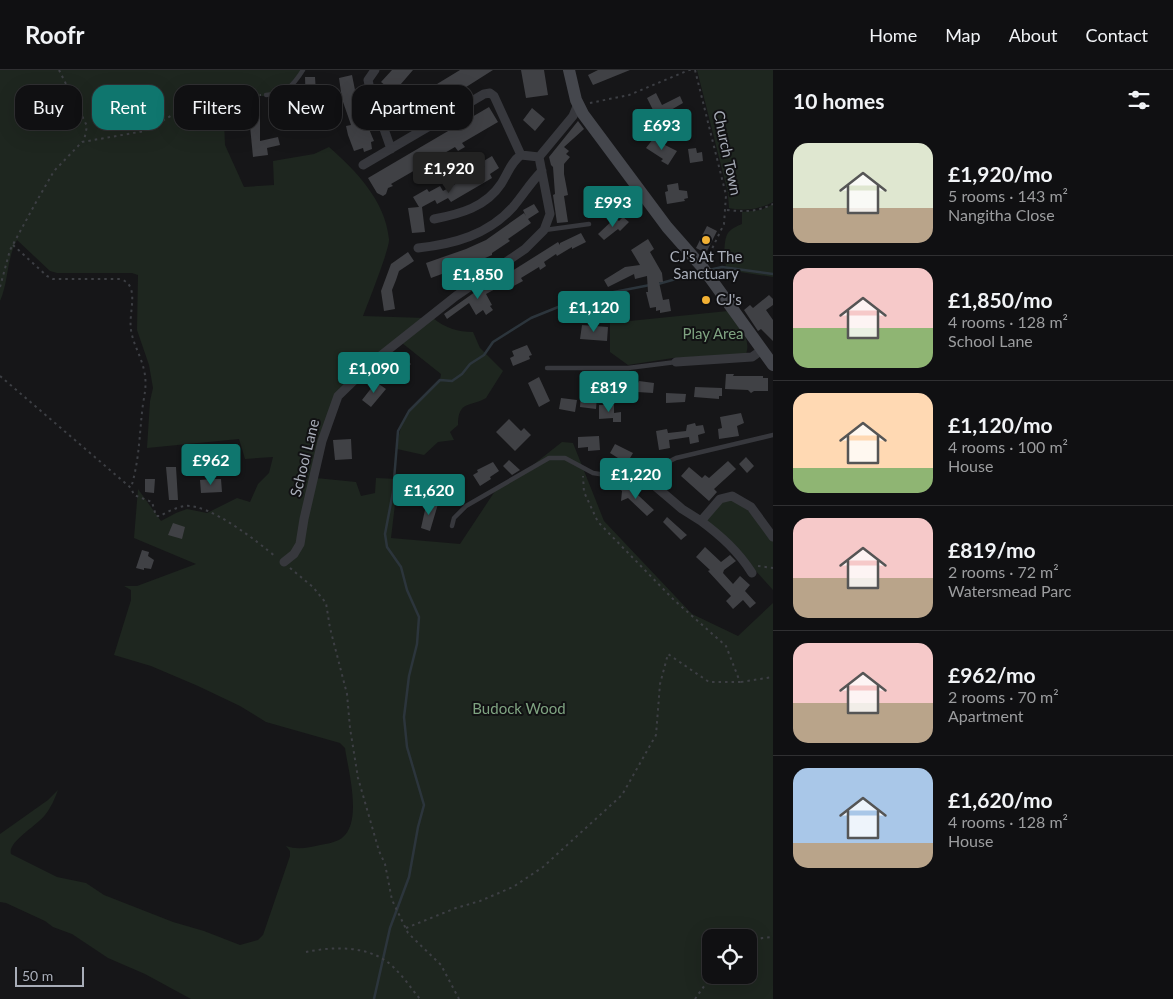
<!DOCTYPE html>
<meta charset="utf-8">
<style>
:root{--surface:#101012;--page:#19191b;--text:#f1f3f6;--muted:#9c9d9f;--line:#303032;--accent:#0f766e}
body{margin:0;font-family:Lato,sans-serif;background:var(--page);color:var(--text);height:100vh;display:flex;flex-direction:column;font-size:19px;white-space:nowrap}
*{box-sizing:border-box;margin:0}
p{font-size:16px;color:var(--muted)}
.icon{flex:none;width:28px;height:28px;fill:none;stroke:currentColor;stroke-width:2;stroke-linecap:round;stroke-linejoin:round}
.map{position:relative;flex:1;overflow:hidden}
.panel{display:flex;flex-direction:column;background:var(--surface);width:400px}
.panel>*{flex:none}
.top-card{position:absolute;left:15px;top:15px;width:475px;height:45px;display:flex;gap:10px}
.tools{position:absolute;left:702px;top:859px;display:grid;gap:10px}
.tools a{display:grid;place-items:center;width:55px;height:55px;border-radius:10px;background:var(--surface);box-shadow:0 5px 20px #0002,0 0 0 1px var(--line);font-size:25px}
.scale{position:absolute;left:15px;bottom:12px;width:69px;box-sizing:border-box;padding-left:5px;border:2px solid #a8adb8;border-top:0;font-size:14px;line-height:18px;white-space:nowrap;color:#a8adb8;-webkit-text-stroke:4px #111113;paint-order:stroke}
.price{position:absolute;translate:-50% -42px;padding:0 11px;border-radius:5px;background:var(--accent);color:#fff;font-size:16px;line-height:32px;filter:drop-shadow(0 1px 2px #0008)}
.price::after{content:'';position:absolute;left:50%;top:30px;width:15px;height:11px;margin-left:-8px;background:inherit;clip-path:polygon(0 0,100% 0,50% 100%)}
.price.on{background:#222;color:#fff}
ul{padding:0;list-style:none}
li{display:flex;align-items:center;gap:15px;height:125px;padding:0 20px}
li+li{border-top:1px solid var(--line)}
li span{display:grid;place-items:center;flex:none;width:140px;height:100px;border-radius:15px;color:#555}
li>.icon{margin-inline-start:auto}
span .icon{width:60px;height:60px;fill:#fffc;stroke-width:1}
li b{font-size:21px}
h2{display:flex;justify-content:space-between;align-items:center;height:60px;padding:0 20px;font-size:21px}
.pill{padding:0 18px;border-radius:15px;background:var(--surface);box-shadow:0 5px 20px #0002,0 0 0 1px var(--line);font-size:18px;line-height:45px}
.pill.on{background:var(--accent);color:#fff}
header{display:flex;align-items:center;gap:30px;box-sizing:border-box;height:70px;padding:0 25px;background:var(--surface);border-bottom:1px solid var(--line)}
header strong{font-size:24px}
nav{display:flex;gap:28px;margin-inline-start:auto;font-size:18px}
main{display:flex;flex:1;min-height:0}
.map>svg:first-child{display:block}
</style>
<header>
<strong>Roofr</strong>
<nav><a>Home</a><a>Map</a><a>About</a><a>Contact</a></nav>
</header>
<main>
<div class="map">
<svg width="773" height="929" viewBox="0 0 773 929">
<rect width="100%" height="100%" fill="#161618"/>
<path fill="#1e261f" fill-rule="evenodd" d="M0 0H302L292 15 266 26H223L225 75 244 117 274 115 273 91 314 84 329 77C356 101 385 130 389 169 390 178 368 233 363 246L425 248 339 319 316 408 356 412 361 426 375 423 376 408 398 409 391 468 460 474 499 415 524 402 562 372 573 373 604 451 692 544 738 566 773 533V929H191L145 904 108 888 72 864 53 857 45 851 6 833 0 832V764L48 730 58 720C55 728 51 738 45 745 38 755 7 772 11 784L57 807 86 813 104 825 173 852 204 861 240 875 258 870 263 865 290 786V781L286 776C297 780 308 778 320 775 327 774 336 772 342 768 363 752 348 700 345 678L340 673 266 652 240 636 198 616 151 596 114 585 131 530V520L124 516H137L196 494 134 468 138 419 161 451 176 443 187 439 207 443 237 428 250 432 258 414 269 403 273 387 245 389 239 369 147 378 150 331 153 318 149 295 137 260 138 205 132 203H57L50 201 17 170C6 190 9 211 0 231ZM711 868H749V905H711Z
M697 0H773V132C758 140 745 141 729 138L728 123Z
M773 134V207L727 200C724 192 723 170 728 163 732 158 737 156 742 154V142L761 140Z
M728 241C737 254 752 267 746 284L673 288 628 295 610 282V253Z
M433 248C445 258 458 262 473 262L480 278 503 301 486 328C471 337 458 330 458 355L450 362 454 370 438 372 424 385 397 379C400 344 415 333 440 310L441 304 402 273Z
M732 428 741 432 773 470V520L755 500 751 498 705 452 721 430Z"/>
<g fill="none" stroke-linecap="round" stroke-linejoin="round">
<path stroke="#2c353c" stroke-width="2.5" d="M709 200 722 197 773 204
M658 214 701 202
M374 929 390 858 409 807 418 757 424 735 407 677 404 647 409 606 417 574 419 547 407 520 401 497 387 477 385 464 393 422 398 361 409 341 440 310 452 311 462 304 470 294 484 285 493 272 531 248 578 229 650 215"/>
</g>
<path fill="#404145" d="M392 0H413L388 29 381 23 386 16 381 12Z
M460 0H493L403 57 397 47 419 34 414 28Z
M521 0H544L548 25 526 28Z
M598 0H630L593 15 588 5Z
M352 5 357 30 374 71 371 72 372 79 364 82 363 78 354 81 348 65 346 56 351 55 342 29 339 8Z
M305 7H315L317 37 306 38Z
M656 23 662 35 680 26 683 33 657 48 647 28Z
M260 30V71L278 67 280 75 267 78 268 85 253 87 250 56 238 57V43L253 42 252 31Z
M489 37 498 52 462 73 465 77 458 81 455 77 391 114 393 116 388 118 386 124 383 126 377 123 368 108Z
M532 38 545 49 535 61 523 50Z
M275 39H283L284 42H288V54L276 55Z
M578 51 584 59 564 77 569 81 566 84 570 87 564 94V104L568 125 564 126 568 152 557 153 553 125 555 124 553 97 551 95 549 87Z
M653 69 677 81 668 95 661 91 663 89 646 78Z
M696 78 697 83 702 82 703 91 690 93 688 79Z
M492 86 499 98 490 104 492 108 451 132 448 128 437 134 435 130 422 137 425 162 412 163 408 138 419 137 413 127 427 119 429 122 440 116 443 121 485 97 482 92Z
M678 113 679 120 687 121 688 128 684 129 685 131 667 134 665 122 668 121 667 115Z
M534 134 539 142 528 149 531 153 508 169 510 171 492 183V185L476 192 475 190 461 197 431 208 426 193 466 179 486 170 524 143 526 146 523 140Z
M623 147 629 152 620 161 618 159 604 170 598 164 615 148 619 151Z
M707 156 717 161 706 183 696 178Z
M581 163 586 172 572 179V177L557 186 556 184 544 192 546 196 540 200 539 197 521 208 523 211 508 219 501 208 558 172 560 175V173Z
M648 169 654 179 650 182 662 203 663 212H659L663 230 669 229 671 241 660 243V240L656 241V237L650 238 646 222H648L647 206 635 209 634 204 608 217 604 210 625 197 640 195 631 180Z
M408 182 414 191 399 201 396 210 392 220 395 239 384 241 381 221 391 194Z
M496 207 501 216 486 224 492 235 490 236 493 240 486 245 483 240 476 245 469 233 447 249 444 244Z
M769 225 773 229V235L766 240 773 250V271L761 259 758 261 744 240 750 235 753 238Z
M582 255 608 257 607 271 580 269Z
M527 275 532 285 529 286 530 289 513 296 510 288 514 286 512 281Z
M405 288 411 294 408 297 410 299 397 312 388 304Z
M726 304H734L733 306H763V308H768V321H754L751 323 748 320 725 319Z
M539 307 550 331 539 337 528 313Z
M639 311 654 313 653 323 622 321 623 312 638 313Z
M376 312 386 319 371 337 362 330Z
M695 317 722 318V326H719V329L694 327Z
M666 323 686 324 685 332 666 333Z
M581 325 597 327 596 339 580 337Z
M561 328 577 330 575 342 559 339Z
M599 335H614V343L621 342V352H613V348L599 349Z
M741 343 744 353 737 356 739 366 719 369 718 359 722 358 720 347Z
M509 349 521 361 524 358 531 365 515 381 496 362Z
M695 353 696 356 703 355 705 363 698 365 699 372 690 374 689 367 669 370 670 378 659 380 656 361 667 359 668 363 686 361 687 355Z
M599 366 600 380 588 381V377L578 378V367Z
M351 369 352 389 335 390 333 370Z
M615 374 633 383 623 400 615 398 618 388 610 383Z
M746 387 754 396 747 403 739 394Z
M509 390 520 400 512 405 503 396Z
M728 391 736 399 714 419 717 422 709 431 681 406 689 397 702 408 705 405 709 408Z
M493 392 499 401 490 407 491 409 480 416 473 405 478 402 477 400Z
M166 397H176L178 430H169Z
M145 409H155L154 423 145 422Z
M212 409H221L222 422 201 423 200 410Z
M625 413 654 440 647 446 628 428 621 431 622 421 620 419Z
M427 431 438 434 430 461 421 458Z
M667 447 687 465 681 470 663 452Z
M173 453 185 457 182 469 168 465Z
M705 477 721 492 730 485 736 491 724 500 723 503 733 514 740 506 750 515 745 521 756 533 750 538 743 530 733 539 726 531 731 526 708 501 710 500 696 487Z
M142 480 149 482 148 486 154 490 151 499 144 498V500L136 498Z"/>
<g fill="none" stroke-linecap="round" stroke-linejoin="round">
<path stroke="#3d3f44" stroke-width="2" stroke-dasharray="2.5 4" stroke-linecap="butt" d="M59 0 87 56 84 71
M695 0 726 125 724 154 708 187
M590 33 629 25 689 0H695
M727 140C744 142 757 142 773 134
M13 175 47 206 53 209H120C141 215 128 242 131 260 133 274 141 286 144 300 147 313 145 322 143 334 139 365 140 387 131 418
M0 217 10 180 35 134 54 101 82 72 145 61 206 25H261
M0 306 131 418 134 425 152 432 156 446H160C167 442 177 437 185 436 209 433 258 472 276 487
M758 496 773 498
M290 498 313 517 326 533 330 558 347 624 350 658 358 708 379 781 385 794 392 830 408 863 441 895 459 929
M741 612 773 607
M406 858 456 838 480 831 513 817 543 797 622 725 656 665 660 614 668 584 709 612H740L726 576 674 530 598 452 584 422 583 406
M749 874 762 868 773 867
M306 882C331 877 363 875 386 891 399 900 410 917 420 929
M695 929 712 905"/>
<path stroke="#37383d" stroke-width="4.5" d="M266 25C285 24 293 16 303 0
M545 160 589 154
M547 298H628L676 292
M452 456 454 448 466 436 549 388H565L593 403 606 405 639 403 652 400 676 388 773 365"/>
<path stroke="#37383d" stroke-width="9" d="M375 0 368 10 370 19 391 79
M539 87 573 46 578 34
M363 95 484 24 490 23 494 26 521 85 539 87
M434 149C460 144 486 137 501 114 508 103 511 92 521 85
M418 178C454 174 488 165 513 137 523 125 531 112 542 101
M676 292 752 287 762 280
M648 410 682 439 701 451
M284 492 294 484 300 474 304 449 322 371 338 326 374 291 456 226 525 179 544 160 550 144 539 87
M752 503C738 481 721 466 701 451L720 429 732 426 751 437 773 467"/>
<path stroke="#45474d" stroke-width="12" d="M569 0 576 30 583 44 667 157 703 198 773 295"/>
</g>
<g fill="#f2b134" stroke="#111113" stroke-width="2">
<circle cx="706" cy="170" r="5"/>
<circle cx="706" cy="230" r="5"/>
</g>
<g text-anchor="middle" stroke-width="4" stroke-linejoin="round" paint-order="stroke">
<g font-size="15" fill="#a8adb8" stroke="#111113">
<text transform="translate(727 83) rotate(78)" y="5">Church Town</text>
<text transform="translate(305 388) rotate(-76)" y="5">School Lane</text>
</g>
<g font-size="15" fill="#a8adb8" stroke="#111113">
<text x="706" y="192">CJ's At The<tspan x="706" dy="17">Sanctuary</tspan></text>
<text x="716" y="235" text-anchor="start">CJ's</text>
</g>
<g font-size="15" fill="#7fa381" stroke="#111113">
<text x="713" y="269">Play Area</text>
<text x="519" y="644">Budock Wood</text>
</g>
</g>
</svg>
<div class="tools">
<a><svg class="icon" aria-label="locate" viewBox="0 0 24 24"><circle cx="12" cy="12" r="6"/><path d="M12 2v4M12 18v4M2 12h4M18 12h4"/></svg></a>
</div>
<div class="scale">50 m</div>
<b class="price" style="left:662px;top:81px">£693</b>
<b class="price on" style="left:449px;top:124px">£1,920</b>
<b class="price" style="left:613px;top:158px">£993</b>
<b class="price" style="left:478px;top:230px">£1,850</b>
<b class="price" style="left:594px;top:263px">£1,120</b>
<b class="price" style="left:374px;top:324px">£1,090</b>
<b class="price" style="left:609px;top:343px">£819</b>
<b class="price" style="left:211px;top:416px">£962</b>
<b class="price" style="left:636px;top:430px">£1,220</b>
<b class="price" style="left:429px;top:446px">£1,620</b>
<div class="top-card">
<a class="pill">Buy</a>
<a class="pill on">Rent</a>
<a class="pill">Filters</a>
<a class="pill">New</a>
<a class="pill">Apartment</a>
</div>
</div>
<section class="panel">
<h2>10 homes<svg class="icon" aria-label="filters" viewBox="0 0 24 24"><path d="M4 7h16M4 17h16"/><circle cx="9" cy="7" r="2"/><circle cx="15" cy="17" r="2"/></svg></h2>
<ul>
<li><span style="background:linear-gradient(#dfe7d0 65%,#b9a48a 0)"><svg class="icon" aria-label="home" viewBox="0 0 24 24"><path d="M3 11l9-7 9 7M6 9v11h12V9"/></svg></span><div><b>£1,920/mo</b><p>5 rooms · 143 m²</p><p>Nangitha Close</p></div></li>
<li><span style="background:linear-gradient(#f6c9c9 60%,#8fb573 0)"><svg class="icon" aria-label="home" viewBox="0 0 24 24"><path d="M3 11l9-7 9 7M6 9v11h12V9"/></svg></span><div><b>£1,850/mo</b><p>4 rooms · 128 m²</p><p>School Lane</p></div></li>
<li><span style="background:linear-gradient(#ffd9b3 75%,#8fb573 0)"><svg class="icon" aria-label="home" viewBox="0 0 24 24"><path d="M3 11l9-7 9 7M6 9v11h12V9"/></svg></span><div><b>£1,120/mo</b><p>4 rooms · 100 m²</p><p>House</p></div></li>
<li><span style="background:linear-gradient(#f6c9c9 60%,#b9a48a 0)"><svg class="icon" aria-label="home" viewBox="0 0 24 24"><path d="M3 11l9-7 9 7M6 9v11h12V9"/></svg></span><div><b>£819/mo</b><p>2 rooms · 72 m²</p><p>Watersmead Parc</p></div></li>
<li><span style="background:linear-gradient(#f6c9c9 60%,#b9a48a 0)"><svg class="icon" aria-label="home" viewBox="0 0 24 24"><path d="M3 11l9-7 9 7M6 9v11h12V9"/></svg></span><div><b>£962/mo</b><p>2 rooms · 70 m²</p><p>Apartment</p></div></li>
<li><span style="background:linear-gradient(#a9c7e8 75%,#b9a48a 0)"><svg class="icon" aria-label="home" viewBox="0 0 24 24"><path d="M3 11l9-7 9 7M6 9v11h12V9"/></svg></span><div><b>£1,620/mo</b><p>4 rooms · 128 m²</p><p>House</p></div></li>
</ul>
</section>
</main>
